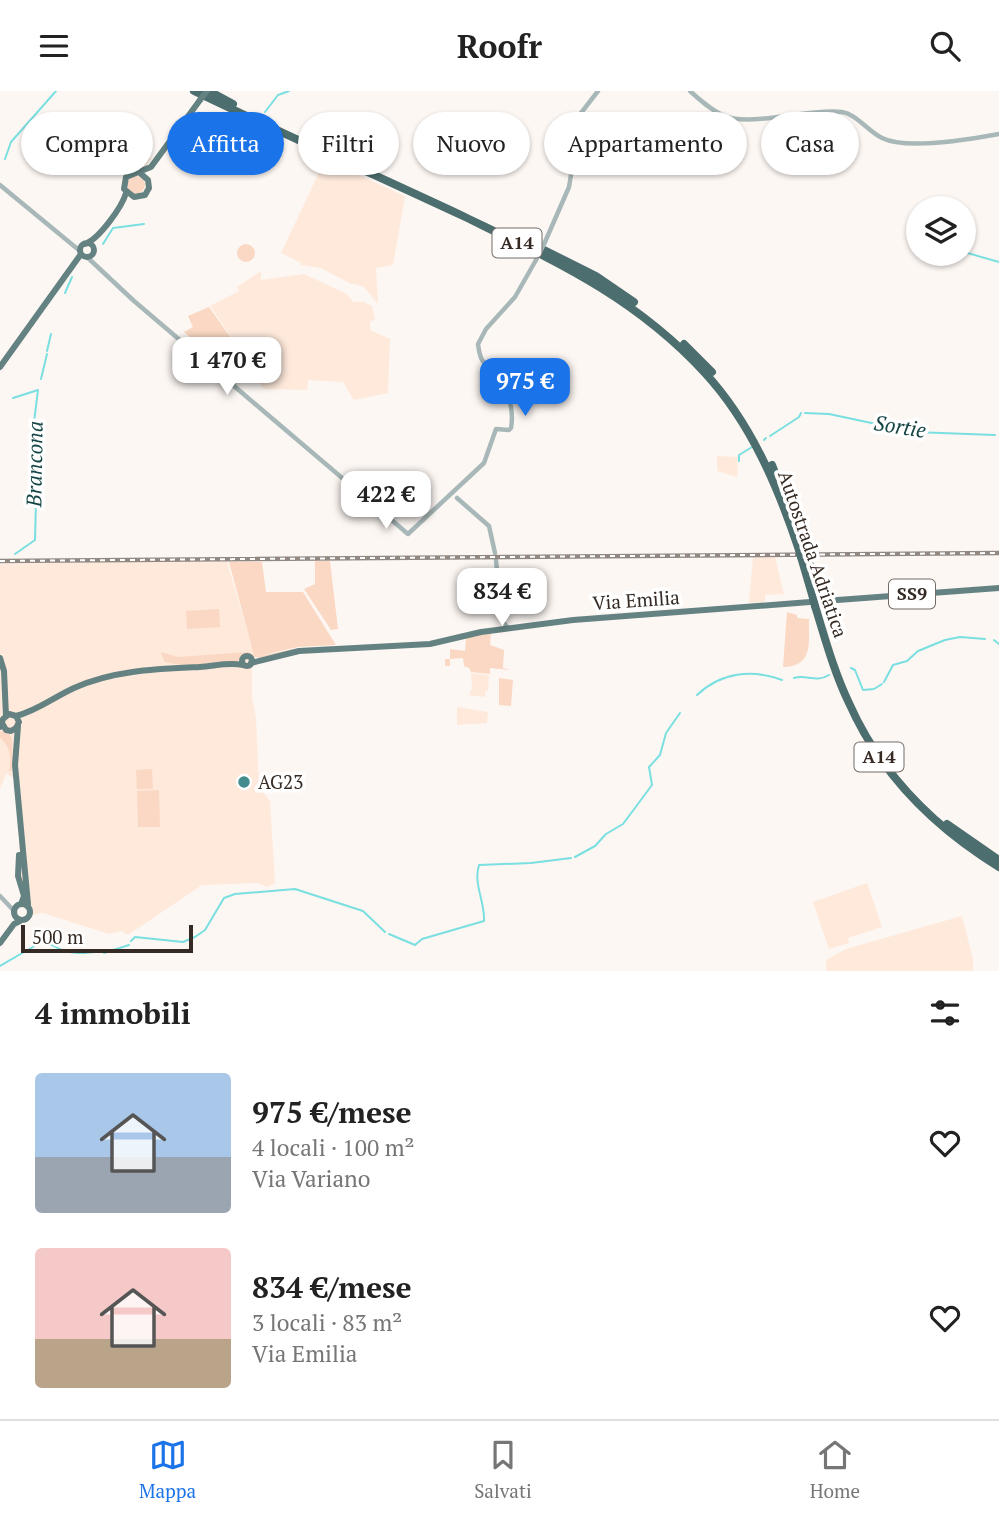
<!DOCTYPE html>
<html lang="it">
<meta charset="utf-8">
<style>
:root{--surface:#fff;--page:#f2f2f2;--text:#222;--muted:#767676;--line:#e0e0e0;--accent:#1a73e8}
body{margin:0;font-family:"PT Serif",serif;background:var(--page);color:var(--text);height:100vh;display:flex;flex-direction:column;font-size:26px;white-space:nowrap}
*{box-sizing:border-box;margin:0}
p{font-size:23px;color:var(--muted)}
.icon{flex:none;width:38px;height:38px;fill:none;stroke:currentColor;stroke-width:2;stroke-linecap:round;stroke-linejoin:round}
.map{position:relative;height:880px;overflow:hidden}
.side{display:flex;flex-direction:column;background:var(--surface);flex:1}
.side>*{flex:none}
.hud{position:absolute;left:21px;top:21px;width:957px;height:63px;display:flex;gap:14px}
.buttons{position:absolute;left:906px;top:105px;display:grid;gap:14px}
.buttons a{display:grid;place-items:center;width:70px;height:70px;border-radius:50%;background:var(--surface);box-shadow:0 2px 5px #0004;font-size:35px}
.scale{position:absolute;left:21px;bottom:18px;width:172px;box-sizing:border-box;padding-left:7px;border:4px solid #362b24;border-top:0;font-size:19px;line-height:24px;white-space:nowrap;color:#362b24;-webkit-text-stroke:5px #fff;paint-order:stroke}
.price{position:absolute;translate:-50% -60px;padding:0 16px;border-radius:14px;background:#fff;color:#222;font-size:23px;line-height:46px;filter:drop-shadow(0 2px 4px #0008)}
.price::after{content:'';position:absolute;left:50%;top:42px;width:21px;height:16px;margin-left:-10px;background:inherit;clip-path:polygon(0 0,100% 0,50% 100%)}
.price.on{background:var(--accent);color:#fff}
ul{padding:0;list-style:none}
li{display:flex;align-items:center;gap:21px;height:175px;padding:0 35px}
li span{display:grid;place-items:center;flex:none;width:196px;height:140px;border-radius:7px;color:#555}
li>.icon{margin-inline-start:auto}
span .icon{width:84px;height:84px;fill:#fffc;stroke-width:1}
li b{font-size:30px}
h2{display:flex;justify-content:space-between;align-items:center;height:84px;padding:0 35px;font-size:30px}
.pill{padding:0 24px;border-radius:32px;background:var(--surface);box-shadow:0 2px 5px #0004;font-size:24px;line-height:63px}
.pill.on{background:var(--accent);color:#fff}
header{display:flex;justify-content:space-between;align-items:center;height:91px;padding:0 35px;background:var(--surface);font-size:32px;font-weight:700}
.menu{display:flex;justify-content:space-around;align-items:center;height:98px;border-top:2px solid var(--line);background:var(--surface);font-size:19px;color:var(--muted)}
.menu a{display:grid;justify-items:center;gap:4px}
.menu .on{color:var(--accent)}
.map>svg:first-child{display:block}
</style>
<header><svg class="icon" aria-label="menu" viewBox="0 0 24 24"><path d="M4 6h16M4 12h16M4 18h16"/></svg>Roofr<svg class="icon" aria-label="search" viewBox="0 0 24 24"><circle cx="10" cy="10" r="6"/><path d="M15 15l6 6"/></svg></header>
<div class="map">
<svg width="999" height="880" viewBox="0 0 999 880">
<rect width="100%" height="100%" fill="#fdf7f3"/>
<path fill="#fee9db" d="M325 69 405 105 393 174 376 177 378 213 364 196 355 193H351L321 177 301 174V172L281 162Z
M261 180V189L304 183 347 203 353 211H364L372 215 375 228 370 231V239L390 248 388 302 354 309 343 291 308 289 307 299 264 298 250 277 253 268 243 258 236 266 223 255 232 247 210 215 239 200 237 196Z
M717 365 738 366 737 386 717 380Z
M753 466H775L784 503 765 504V511L749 512Z
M161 470 227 471 255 565 252 578V606L256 627 259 696 270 710 275 792 267 796 258 792 202 794 128 844 122 840 109 843 43 822 29 824 27 818 19 816 21 808 19 744 14 687 6 683 0 698V473Z
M471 582 489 584 488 600H485V606L469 604 472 598Z
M457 616 488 621 487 632 457 634Z
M867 792 882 836 848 847 849 852 829 858 813 811Z
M962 825 973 868V880H826V869L846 858Z"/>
<path fill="#fad8c3" d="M133 62 151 67 144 75 130 77Z
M127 94a9 9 0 1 1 18 0a9 9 0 1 1-18 0Z
M237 162a9 9 0 1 1 18 0a9 9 0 1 1-18 0Z
M209 216 231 247 213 266 184 241 193 236 188 225Z
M315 470H330L338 538 331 539 304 498 315 493Z
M229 471H262L266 501H303L336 554 298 556 253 566 294 558 337 555 260 567 246 564C243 565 240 569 237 570 226 575 173 576 164 570L161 561 178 566 248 561 254 564Z
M219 518 220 536 187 538 186 520Z
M787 521 797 524V527L809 528C808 550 815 575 783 576Z
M491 542 490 554 504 559 503 577 511 579 490 577V583L471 581 469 577 464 575 463 567 450 568V575H445V568H450V558L465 560 466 546Z
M499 587 513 589 511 615 499 614Z
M2 640 9 642 12 648 13 677 11 680H9C11 666 11 656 0 647V641Z
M152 678 153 698H137L136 679Z
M159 699 160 736H138L137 700Z"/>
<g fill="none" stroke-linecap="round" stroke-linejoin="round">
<path stroke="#7adfe0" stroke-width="2" d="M265 21 278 4 289 0
M5 68 11 51 56 0
M103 153 113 137 144 133
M964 161 999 171
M65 202 72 186
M47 260 51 243
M41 288 47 263
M13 307 38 299 33 339 37 371 35 449 15 463
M805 322 829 323 914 341 995 344
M770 345 799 326 801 322
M764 349 766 347
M739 370V364L752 356
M994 549 999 553
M851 577 855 579 863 599 874 598 882 593
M794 587C806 583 816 592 829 584
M884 591 893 574 907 570 918 560 945 549 960 546 985 548
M697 604C721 581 752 578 782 589
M575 766 595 755 606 743 623 733 652 694 649 676 660 664 666 642 680 622
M389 843 415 854 422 848 484 830C485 810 473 793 479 774L531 772 571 767
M45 850C65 863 76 864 101 860
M131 850 135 846 183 851 195 846 205 839 224 807 235 803 295 798 363 820 385 841
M104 862 129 854
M0 875 38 853"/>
<path stroke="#a8b8b8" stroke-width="4.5" d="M690 0C700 9 712 20 725 25 751 36 809 17 842 21 856 23 869 41 882 47 906 59 972 48 999 43
M0 94 80 160
M545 151 569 96 581 22 598 0
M87 166 134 210 408 443 484 372 496 338 509 339 511 337C514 322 509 295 497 284 484 273 480 271 478 253L486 238 515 206 536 169
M457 407 489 435 495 462
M496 469 501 522
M498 524 508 537
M0 805 15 821"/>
<path stroke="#648282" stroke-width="6" d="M140 82 148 89 149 97 145 104 134 106 124 98 126 86 151 76 200 9
M80 159a7 7 0 1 1 14 0a7 7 0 1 1-14 0Z
M85 153C99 148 122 116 126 102
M0 276 81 163
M824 510 999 497
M242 570a5 5 0 1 1 10 0a5 5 0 1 1-10 0Z
M0 567 4 580 6 625
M251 572 299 560 430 553 481 541 573 529 810 511
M16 625C37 620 54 606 74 597 114 579 158 578 200 576 215 575 229 571 243 574
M18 635 15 674 28 813
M0 636 3 628 9 623 16 625 19 631 16 637 11 640 6 639 2 632
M19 764 18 785 24 805 21 813
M14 821a8 8 0 1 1 16 0a8 8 0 1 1-16 0Z
M0 852 14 833 20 830"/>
<path stroke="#4c6e6e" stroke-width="8" d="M194 0C283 43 373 83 463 125 555 170 634 205 705 282 751 332 778 396 799 459
M209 0 233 13
M520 147 596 185 634 211
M684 253 712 281
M772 374 805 459
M801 466 813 507
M808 467 816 497
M815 515C825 547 834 581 849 612 880 682 934 736 999 776
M947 733 999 769"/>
<defs>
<path id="rail" d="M0 470 999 462"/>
</defs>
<use href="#rail" stroke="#918882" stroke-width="4.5"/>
<use href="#rail" stroke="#fff" stroke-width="2" stroke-dasharray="5" stroke-linecap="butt"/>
<path stroke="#a8b8b8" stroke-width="4.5" d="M536 169 545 151"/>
<path stroke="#648282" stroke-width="6" d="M200 9 207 0"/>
<path stroke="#4c6e6e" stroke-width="8" d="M799 459 801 466
M805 459 808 467
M813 507 815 515"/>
</g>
<circle fill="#438b8c" stroke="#fff" stroke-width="2.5" cx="244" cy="691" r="7"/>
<g text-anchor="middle" stroke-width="7" stroke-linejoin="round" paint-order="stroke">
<g fill="#fff" stroke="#726b66" stroke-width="2">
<rect x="492.5" y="137.5" width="49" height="29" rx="5"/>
<rect x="889" y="488.5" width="46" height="29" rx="5"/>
<rect x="854.5" y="651.5" width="49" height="29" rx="5"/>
</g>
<g font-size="18" font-weight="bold" fill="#362b24">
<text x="517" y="158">A14</text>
<text x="912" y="509">SS9</text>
<text x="879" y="672">A14</text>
</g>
<g font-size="19" fill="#362b24" stroke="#fff">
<text transform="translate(813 463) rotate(71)" y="7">Autostrada Adriatica</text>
<text transform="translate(636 509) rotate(-4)" y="7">Via Emilia</text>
</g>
<g font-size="19" fill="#362b24" stroke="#fff" text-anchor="start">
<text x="258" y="698">AG23</text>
</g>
<g font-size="21" font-style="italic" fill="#154545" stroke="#fff">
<text transform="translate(900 336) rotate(9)" y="7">Sortie</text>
<text transform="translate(35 373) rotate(-89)" y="7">Brancona</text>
</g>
</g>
</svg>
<div class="buttons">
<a><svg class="icon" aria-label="layers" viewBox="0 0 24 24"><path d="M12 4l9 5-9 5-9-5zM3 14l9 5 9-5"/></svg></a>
</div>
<div class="scale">500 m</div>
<b class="price" style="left:227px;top:306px">1 470 €</b>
<b class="price on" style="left:525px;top:327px">975 €</b>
<b class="price" style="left:386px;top:440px">422 €</b>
<b class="price" style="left:502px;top:537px">834 €</b>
<div class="hud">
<a class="pill">Compra</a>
<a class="pill on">Affitta</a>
<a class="pill">Filtri</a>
<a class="pill">Nuovo</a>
<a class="pill">Appartamento</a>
<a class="pill">Casa</a>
</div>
</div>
<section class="side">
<h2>4 immobili<svg class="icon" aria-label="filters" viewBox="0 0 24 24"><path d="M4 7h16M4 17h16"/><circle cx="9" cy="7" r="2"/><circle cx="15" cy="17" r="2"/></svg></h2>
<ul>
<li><span style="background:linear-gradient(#a9c7e8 60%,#9aa5b1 0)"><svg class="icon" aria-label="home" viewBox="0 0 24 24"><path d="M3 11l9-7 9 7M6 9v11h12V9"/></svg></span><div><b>975 €/mese</b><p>4 locali · 100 m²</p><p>Via Variano</p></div><svg class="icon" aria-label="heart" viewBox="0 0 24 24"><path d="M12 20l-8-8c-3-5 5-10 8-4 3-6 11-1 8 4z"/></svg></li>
<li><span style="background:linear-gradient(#f6c9c9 65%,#b9a48a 0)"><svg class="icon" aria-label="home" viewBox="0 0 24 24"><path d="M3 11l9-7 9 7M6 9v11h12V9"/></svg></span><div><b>834 €/mese</b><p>3 locali · 83 m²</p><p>Via Emilia</p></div><svg class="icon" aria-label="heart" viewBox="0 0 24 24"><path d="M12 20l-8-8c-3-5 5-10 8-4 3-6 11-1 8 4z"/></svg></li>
</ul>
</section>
<nav class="menu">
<a class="on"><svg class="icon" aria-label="map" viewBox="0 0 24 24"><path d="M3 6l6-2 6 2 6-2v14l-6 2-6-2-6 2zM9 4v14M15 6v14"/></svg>Mappa</a>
<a><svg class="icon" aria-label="saved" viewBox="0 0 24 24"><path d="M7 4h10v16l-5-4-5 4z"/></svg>Salvati</a>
<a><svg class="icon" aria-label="home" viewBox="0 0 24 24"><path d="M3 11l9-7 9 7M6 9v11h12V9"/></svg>Home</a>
</nav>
